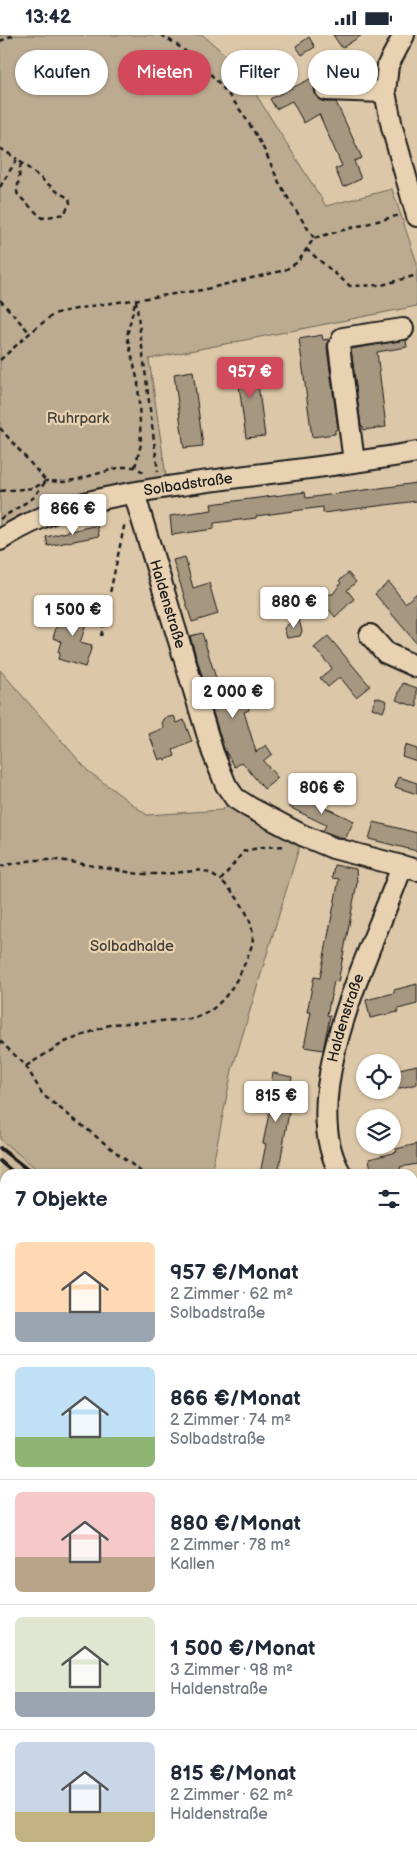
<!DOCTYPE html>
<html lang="de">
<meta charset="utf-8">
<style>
:root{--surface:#fff;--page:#f6f6f7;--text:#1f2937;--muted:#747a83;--line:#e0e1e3;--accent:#d1495b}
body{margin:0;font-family:"Balsamiq Sans",sans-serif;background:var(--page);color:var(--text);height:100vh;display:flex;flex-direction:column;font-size:19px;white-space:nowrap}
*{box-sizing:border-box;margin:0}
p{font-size:16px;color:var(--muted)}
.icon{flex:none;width:28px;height:28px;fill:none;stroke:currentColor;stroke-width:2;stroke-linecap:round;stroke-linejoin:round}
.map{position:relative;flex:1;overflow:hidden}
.drawer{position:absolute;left:0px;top:1134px;width:418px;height:696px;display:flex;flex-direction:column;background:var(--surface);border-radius:15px 15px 0 0;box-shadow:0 1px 4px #0004}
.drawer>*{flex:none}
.top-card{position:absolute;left:15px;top:15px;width:388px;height:45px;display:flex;gap:10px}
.tools{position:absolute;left:356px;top:1019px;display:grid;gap:10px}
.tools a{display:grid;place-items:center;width:45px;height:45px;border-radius:50%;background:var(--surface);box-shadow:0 1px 4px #0004;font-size:25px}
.price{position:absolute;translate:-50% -42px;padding:0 11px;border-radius:5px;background:#fff;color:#222;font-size:16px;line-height:32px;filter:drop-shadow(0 1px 2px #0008)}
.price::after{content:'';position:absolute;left:50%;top:30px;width:15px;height:11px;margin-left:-8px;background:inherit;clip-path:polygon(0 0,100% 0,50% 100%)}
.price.selected{background:var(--accent);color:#fff}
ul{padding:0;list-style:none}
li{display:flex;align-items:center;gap:15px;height:125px;padding:0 15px}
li+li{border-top:1px solid var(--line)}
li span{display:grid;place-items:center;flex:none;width:140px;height:100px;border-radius:8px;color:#555}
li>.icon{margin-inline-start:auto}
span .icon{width:60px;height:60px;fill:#fffc;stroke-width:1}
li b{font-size:21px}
h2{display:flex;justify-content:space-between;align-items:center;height:60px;padding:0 15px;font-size:21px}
.pill{padding:0 18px;border-radius:22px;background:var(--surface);box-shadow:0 1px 4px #0004;font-size:18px;line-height:45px}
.pill.selected{background:var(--accent);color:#fff}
.status{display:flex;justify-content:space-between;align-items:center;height:35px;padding:0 25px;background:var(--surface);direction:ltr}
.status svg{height:14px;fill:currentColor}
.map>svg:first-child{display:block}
</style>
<div class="status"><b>13:42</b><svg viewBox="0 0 49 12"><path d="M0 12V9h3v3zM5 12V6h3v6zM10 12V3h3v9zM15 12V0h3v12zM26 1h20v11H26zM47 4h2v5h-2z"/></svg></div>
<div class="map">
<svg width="417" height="1829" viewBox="0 0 417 1829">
<rect width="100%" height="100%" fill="#dcc7a8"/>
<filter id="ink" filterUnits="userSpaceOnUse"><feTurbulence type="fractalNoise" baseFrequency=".02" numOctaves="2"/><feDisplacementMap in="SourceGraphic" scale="10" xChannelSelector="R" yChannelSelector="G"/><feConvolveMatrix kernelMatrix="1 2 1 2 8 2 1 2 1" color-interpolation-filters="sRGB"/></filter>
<g filter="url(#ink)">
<path fill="#ccb99c" d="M0 1104 43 1139H5V1174L0 1170Z"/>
<path fill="#bcab91" stroke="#6c6456" d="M0 0H203L238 31 326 171 392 154 417 228V271L149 324 167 448 0 505Z
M0 635 88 736 147 780 222 775 236 763 302 803 232 1035 211 1139H43L0 1104Z
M0 1170 5 1174V1497L0 1491 4 1487 0 1482Z
M413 1336 417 1340V1411L413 1408Z
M412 1440 417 1443V1498L413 1494Z"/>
<path fill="#a69780" stroke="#1c1c1c" d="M333 0H362L342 13Z
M309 2 315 12 302 20 296 11Z
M318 40 320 45 316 48 314 54 316 61 319 65 325 67H336L362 123 354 126 361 144 343 152 335 134 342 131 319 79 304 88 292 66 276 74 270 64Z
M322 300 323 305 328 304 327 313 338 394 335 395V399L312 402 299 304Z
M406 305 407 312 377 317 386 392 363 395V391H361L351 314Z
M255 326 265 401 246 403 236 328Z
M193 336 203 411 184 413 174 339Z
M417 448V466L323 478V472L256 481V483L214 488V494L172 500 170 481 212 475 211 469 305 457 306 463Z
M97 490 99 501 48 511 46 502Z
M185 522 193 553 209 548 218 579 192 587 173 525Z
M348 538 356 547 347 555 354 564 335 582 327 572 318 580 310 571 321 560 333 559 341 548 339 546Z
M389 547 405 568 417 558V609L375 559Z
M67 570 90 577 80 608 92 611 85 632 58 624 60 618 58 617 61 606 53 603 58 586 62 587Z
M298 581 302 596 300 601 287 603 284 593Z
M202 598 219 653 240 646 249 675 244 677 256 717 266 710 272 719 263 726 278 743 264 754 242 727 235 732 224 714 190 601Z
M328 601 370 651 356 662 340 642 328 652 320 643 332 633 314 613Z
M403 648 417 653V672L396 665Z
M376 662 387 666 383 677 372 673Z
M174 681 177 688 184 685 192 707 173 715 175 721 165 725 164 723 159 725 149 699 164 693 162 688 165 683Z
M405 710 417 714V726L402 721Z
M399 742 417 748V759L395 752Z
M296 756 316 766 315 768 354 786 345 804 323 796 326 790 289 772Z
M374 787 417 798V816L369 804Z
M334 830 356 834 357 848 338 947 334 946 327 980 330 981 323 1015 304 1012 311 977H307L314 942 320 943 339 844 332 843Z
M417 949V969L398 974V977L370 983 366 965 394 958V955Z
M417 1030V1049L392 1055V1039L396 1038 395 1035Z
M273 1038 292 1042 285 1077H289L278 1139H260L266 1109 263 1108 270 1074 266 1073Z
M417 1109V1129L400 1132 401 1136 389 1139H372L369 1124 397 1117 396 1114Z"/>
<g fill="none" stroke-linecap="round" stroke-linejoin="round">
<defs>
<g id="minor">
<path d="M404 0 388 30 385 57 392 92 417 181"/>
<path d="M326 55 385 57"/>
<path d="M354 427 339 311 343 303 403 294"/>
<path id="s1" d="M134 458 213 718 226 750 235 763 249 772 302 800 333 813 417 835"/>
<path id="s2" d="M0 505C57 467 121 459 187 449 264 438 341 431 417 417"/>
<path d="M370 600 386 618 417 632"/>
<path id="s3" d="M341 1139C293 1060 375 910 402 831"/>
<path d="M412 1220 417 1224"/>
<path d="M0 1518 5 1525"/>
<path d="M412 1724 417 1727"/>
<path d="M99 1825 100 1829"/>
<path d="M360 1825 366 1829"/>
</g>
</defs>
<use href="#minor" stroke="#1c1c1c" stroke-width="24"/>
<path stroke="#1c1c1c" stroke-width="2.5" stroke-dasharray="5 4" stroke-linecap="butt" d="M161 0C203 23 239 68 261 109 269 123 274 138 281 151 291 169 303 186 314 203
M0 6 14 0
M0 113 17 124
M0 152 17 124 59 158 69 163 70 168 64 179 42 183 18 160 17 157 21 127
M306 214 350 251 382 250 417 240
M0 265 30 298
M136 265 158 437
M0 325 30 298 50 282 57 278 91 271 202 255 285 235 298 227 314 203 400 180
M0 393 46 446 33 463 0 484
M135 432 141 409 138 347 127 301 135 267
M0 456 34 453 46 446 64 447 79 444 121 432H135L145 438
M101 601 125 487
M0 831 34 825H60L139 839H165L203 835 221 845 244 816 263 812 287 811
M0 1006 26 1031 65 1007 112 989 192 984C220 977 237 948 247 923 250 916 253 909 253 901 251 878 236 860 221 845
M26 1031 43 1060 144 1139
M0 1244 5 1242
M0 1339 5 1337
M0 1454 5 1451"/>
<use href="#minor" stroke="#e8d2b1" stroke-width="20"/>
<path stroke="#1c1c1c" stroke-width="4" d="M0 1113 33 1139
M0 1126 15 1139
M0 1150 5 1154
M0 1162 5 1166
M412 1420 417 1423
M412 1433 417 1436
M412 1506 417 1510
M412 1517 417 1521"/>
</g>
</g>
<g text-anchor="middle" stroke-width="4.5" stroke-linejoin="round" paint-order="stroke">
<g font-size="15" fill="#444039" stroke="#e8d2b1">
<text x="78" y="388">Ruhrpark</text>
<text x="132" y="916">Solbadhalde</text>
</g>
<g font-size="15" fill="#1c1c1c" stroke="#e8d2b1">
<text dy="5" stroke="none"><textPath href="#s2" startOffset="198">Solbadstraße</textPath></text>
<text dy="5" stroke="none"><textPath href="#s1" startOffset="116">Haldenstraße</textPath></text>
<text dy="5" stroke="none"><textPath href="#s3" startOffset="161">Haldenstraße</textPath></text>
</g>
</g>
</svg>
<div class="tools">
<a><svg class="icon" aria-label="locate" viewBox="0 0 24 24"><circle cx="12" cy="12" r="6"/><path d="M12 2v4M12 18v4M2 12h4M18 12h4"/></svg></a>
<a><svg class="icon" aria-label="layers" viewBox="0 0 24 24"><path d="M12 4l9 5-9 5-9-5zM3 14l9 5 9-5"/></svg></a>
</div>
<b class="price selected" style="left:250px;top:364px">957 €</b>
<b class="price" style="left:73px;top:501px">866 €</b>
<b class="price" style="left:294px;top:594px">880 €</b>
<b class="price" style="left:73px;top:602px">1 500 €</b>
<b class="price" style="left:233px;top:684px">2 000 €</b>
<b class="price" style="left:322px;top:780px">806 €</b>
<b class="price" style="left:276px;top:1088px">815 €</b>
<div class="top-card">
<a class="pill">Kaufen</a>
<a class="pill selected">Mieten</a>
<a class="pill">Filter</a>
<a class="pill">Neu</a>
</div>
<section class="drawer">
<h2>7 Objekte<svg class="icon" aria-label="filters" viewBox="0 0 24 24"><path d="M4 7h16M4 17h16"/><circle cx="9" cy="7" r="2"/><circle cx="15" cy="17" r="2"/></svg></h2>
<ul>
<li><span style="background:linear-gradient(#ffd9b3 70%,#9aa5b1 0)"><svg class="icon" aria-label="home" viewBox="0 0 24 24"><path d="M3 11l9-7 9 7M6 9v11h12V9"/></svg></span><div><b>957 €/Monat</b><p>2 Zimmer · 62 m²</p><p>Solbadstraße</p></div></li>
<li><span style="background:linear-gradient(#bfe0f5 70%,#8fb573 0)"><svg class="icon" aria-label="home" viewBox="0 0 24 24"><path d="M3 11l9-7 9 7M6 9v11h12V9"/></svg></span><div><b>866 €/Monat</b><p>2 Zimmer · 74 m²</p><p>Solbadstraße</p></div></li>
<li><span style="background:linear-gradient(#f6c9c9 65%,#b9a48a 0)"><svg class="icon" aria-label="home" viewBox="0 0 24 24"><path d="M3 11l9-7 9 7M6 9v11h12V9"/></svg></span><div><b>880 €/Monat</b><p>2 Zimmer · 78 m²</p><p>Kallen</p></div></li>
<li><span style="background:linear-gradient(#dfe7d0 75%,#9aa5b1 0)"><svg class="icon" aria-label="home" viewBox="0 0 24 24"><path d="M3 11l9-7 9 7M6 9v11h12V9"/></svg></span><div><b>1 500 €/Monat</b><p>3 Zimmer · 98 m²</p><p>Haldenstraße</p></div></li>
<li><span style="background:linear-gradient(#c9d6e8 70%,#c2b280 0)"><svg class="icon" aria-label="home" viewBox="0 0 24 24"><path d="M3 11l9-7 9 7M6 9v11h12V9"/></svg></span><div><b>815 €/Monat</b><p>2 Zimmer · 62 m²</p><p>Haldenstraße</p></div></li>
</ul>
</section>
</div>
